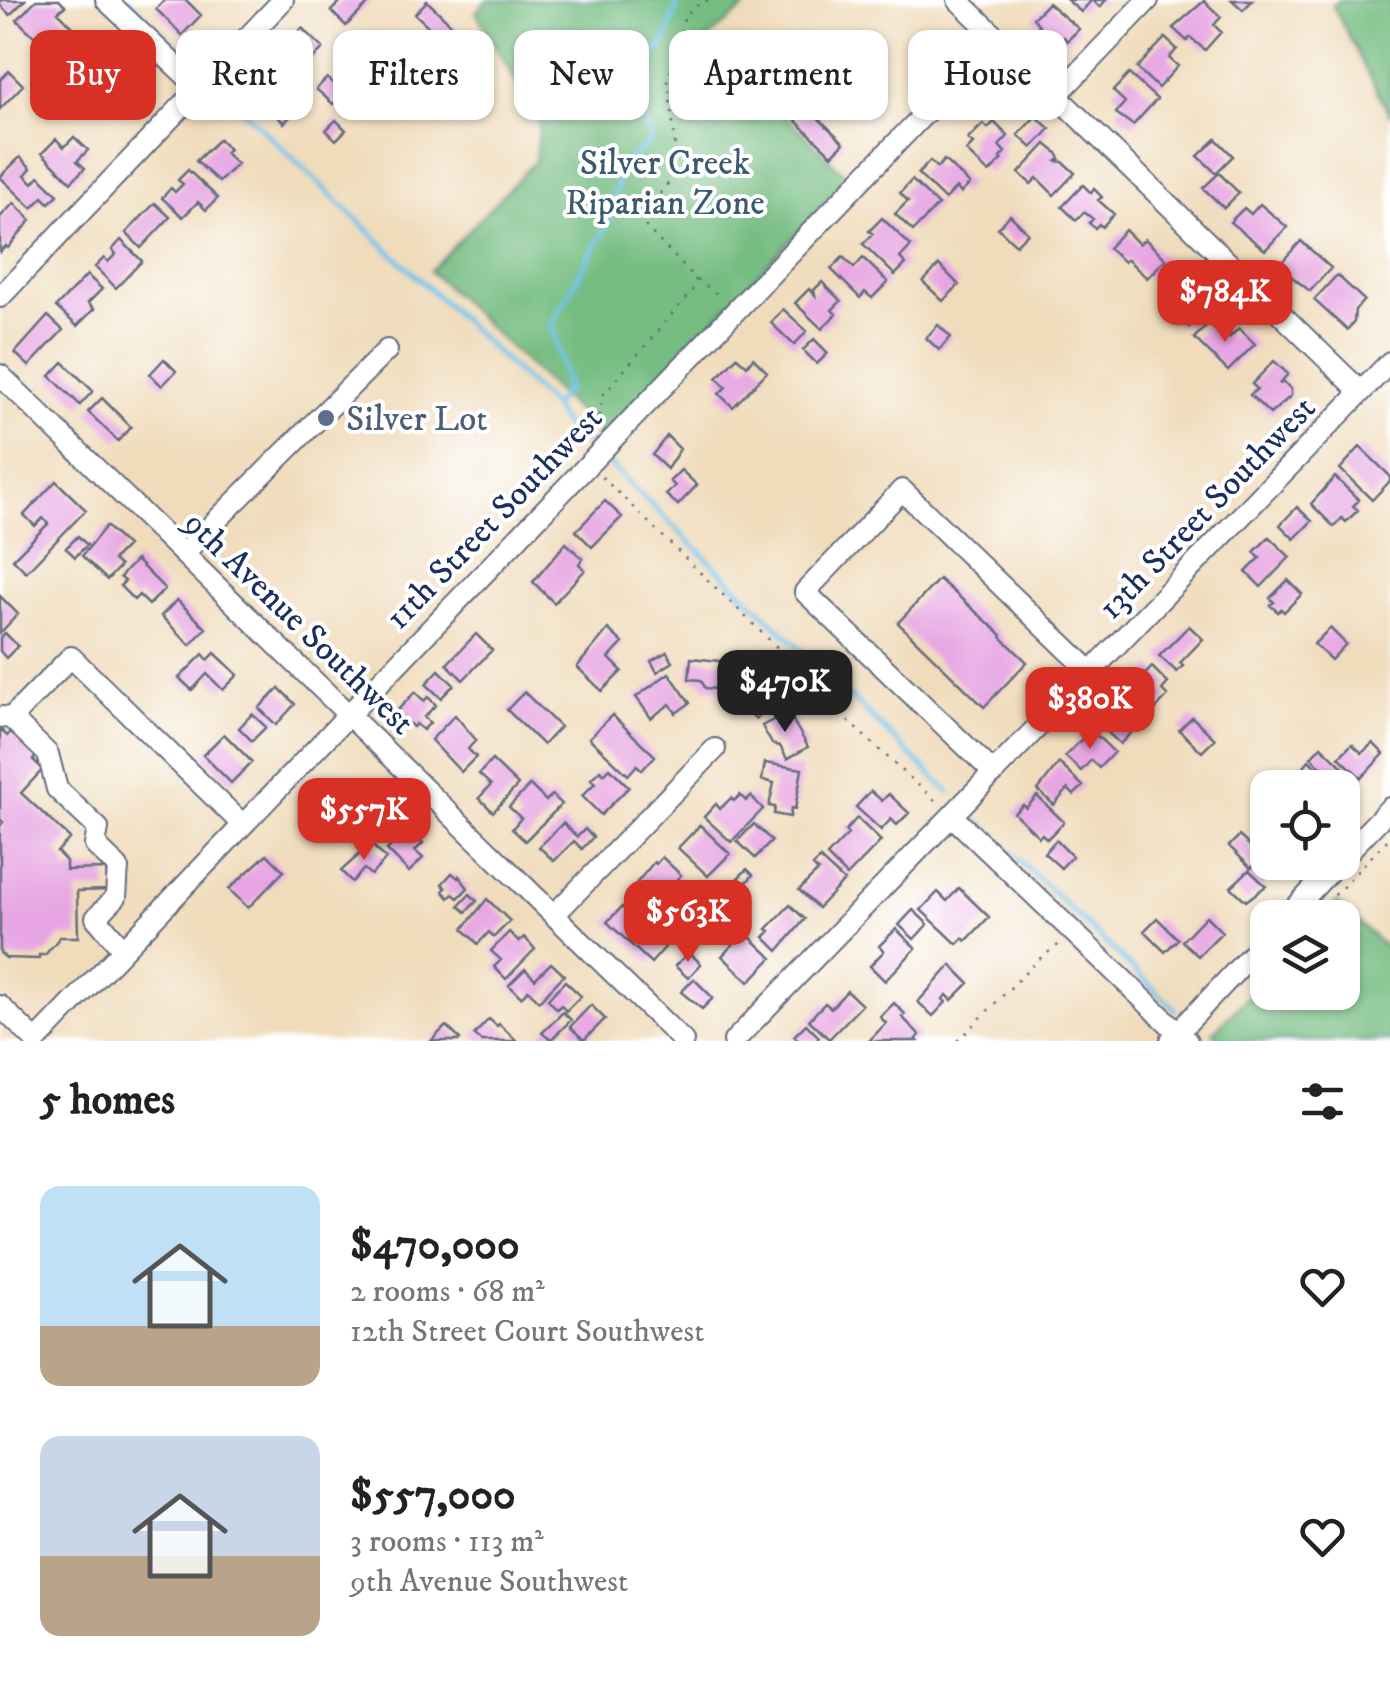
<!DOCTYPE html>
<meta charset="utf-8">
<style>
:root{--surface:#fff;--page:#f2f2f2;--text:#222;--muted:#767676;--accent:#d93025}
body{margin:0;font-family:"IM FELL DW Pica",serif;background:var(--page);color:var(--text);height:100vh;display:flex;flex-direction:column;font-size:38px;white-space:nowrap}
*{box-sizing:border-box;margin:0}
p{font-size:32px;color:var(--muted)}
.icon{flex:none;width:55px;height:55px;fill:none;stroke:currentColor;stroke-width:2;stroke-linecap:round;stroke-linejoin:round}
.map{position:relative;height:1041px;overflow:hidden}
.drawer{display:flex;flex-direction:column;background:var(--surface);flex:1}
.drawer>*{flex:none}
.hud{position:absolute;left:30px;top:30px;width:1330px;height:90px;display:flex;gap:20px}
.fabs{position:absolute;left:1250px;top:770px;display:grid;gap:20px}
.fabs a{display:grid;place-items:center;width:110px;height:110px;border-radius:20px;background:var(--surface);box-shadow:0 2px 8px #0004;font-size:50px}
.price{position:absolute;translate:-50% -85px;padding:0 22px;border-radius:20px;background:var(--accent);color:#fff;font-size:32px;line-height:65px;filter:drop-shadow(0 2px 5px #0008)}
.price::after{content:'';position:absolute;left:50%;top:60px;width:30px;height:22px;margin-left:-15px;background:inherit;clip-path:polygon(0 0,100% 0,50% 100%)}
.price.current{background:#222;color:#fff}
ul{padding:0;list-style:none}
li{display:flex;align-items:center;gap:30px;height:250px;padding:0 40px}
li span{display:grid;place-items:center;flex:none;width:280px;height:200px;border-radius:20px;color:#555}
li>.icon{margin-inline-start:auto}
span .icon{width:120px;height:120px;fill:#fffc;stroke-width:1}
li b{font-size:42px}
h2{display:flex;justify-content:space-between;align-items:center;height:120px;padding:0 40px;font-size:42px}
.tag{padding:0 35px;border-radius:20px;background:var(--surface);box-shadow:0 2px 8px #0004;font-size:35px;line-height:90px}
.tag.current{background:var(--accent);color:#fff}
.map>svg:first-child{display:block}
</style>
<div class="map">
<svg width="1390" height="1041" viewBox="0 0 1390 1041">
<rect width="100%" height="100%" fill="#fff"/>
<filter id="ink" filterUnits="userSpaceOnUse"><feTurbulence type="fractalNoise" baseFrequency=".01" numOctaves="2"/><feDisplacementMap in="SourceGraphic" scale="20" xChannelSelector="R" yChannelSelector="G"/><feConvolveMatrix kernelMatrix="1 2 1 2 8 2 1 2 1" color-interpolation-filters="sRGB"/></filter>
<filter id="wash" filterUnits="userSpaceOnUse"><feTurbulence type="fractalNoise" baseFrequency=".0048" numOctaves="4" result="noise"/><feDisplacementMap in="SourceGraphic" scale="40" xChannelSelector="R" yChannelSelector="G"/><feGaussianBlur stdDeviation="2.25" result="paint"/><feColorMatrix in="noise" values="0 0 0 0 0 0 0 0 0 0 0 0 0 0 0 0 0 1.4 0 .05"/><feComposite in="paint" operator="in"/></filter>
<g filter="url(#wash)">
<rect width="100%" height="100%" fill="#f0dcbb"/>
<path fill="#76bd82" stroke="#487670" stroke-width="2.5" d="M487 0H754L707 39 849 179 603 436 430 271 535 161 540 123 476 12Z
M1339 0H1390V116L1333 6Z
M1337 902 1390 952V1041H1222L1213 1033 1267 976 1268 992H1342V918L1323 917Z"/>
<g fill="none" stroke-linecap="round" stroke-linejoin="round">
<path stroke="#6ec3eb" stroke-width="5" d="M128 0 189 59
M231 99 553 407
M589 445 561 421 553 407 567 388 552 324 610 219 621 166 652 141 630 81 665 42 679 0
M606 461 949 792
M980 823 1175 1009"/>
</g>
<g id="blocks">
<path fill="#e7a6e3" d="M0 0H25L10 15 0 5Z
M36 0H59L65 6 58 12 74 28 58 44 43 29 35 37 17 20Z
M165 0H186L201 15 182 35 156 9Z
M342 0H372L346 26 331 11Z
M1067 0H1106L1100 7 1092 0 1081 12Z
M1232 0H1253L1243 10Z
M427 1 457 30 445 42 415 14Z
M1204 1 1221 17 1214 25 1221 32 1205 50 1190 37 1187 41 1173 28Z
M1048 3 1079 29 1067 41 1064 37 1054 47 1036 29 1039 25 1033 18Z
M302 28 323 48 307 65 286 45Z
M1165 38 1177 49 1169 58 1178 66 1158 88 1137 68Z
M9 71 23 85 0 109V80Z
M836 72 853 89 828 116 811 99Z
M1129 74 1157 99 1133 125 1116 113 1125 102 1113 91Z
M287 75 309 97 284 123 257 97 270 83 280 92 283 90 277 85Z
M327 78 343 93 333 104 316 89Z
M808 108 844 143 832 155 796 121Z
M1036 116 1050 129 1032 148 1018 135Z
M336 120 346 130 336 140 326 130Z
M994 122 1008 136 999 146 1005 152 1000 158 1002 160 989 173 966 151 973 144 968 139 983 124 988 128Z
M74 137 88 150 77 161 85 168 71 182 42 153 56 139 64 147Z
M219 139 229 149 225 153 237 164 219 182 196 161Z
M1216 139 1233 156 1216 173 1198 156Z
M1046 144 1057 153 1060 159 1057 161 1063 162 1075 173 1054 195 1037 178 1031 184 1019 173Z
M20 157 31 168 25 175 33 183 39 176 58 195 49 203 43 197 32 208 0 177Z
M944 160 970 184 961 193 956 188 945 200 918 174 930 161 937 168Z
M188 170 218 198 206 210 198 202 183 217 162 198 171 188 175 192 183 184 178 180Z
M1219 173 1239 193 1224 208 1203 188Z
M912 180 938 205 913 231 895 214 908 201 900 193Z
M1083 185 1091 193 1094 189 1102 197 1098 200 1114 214 1102 227 1099 224 1095 228 1089 223 1093 219 1084 212 1076 220 1062 207Z
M14 203 31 220 8 248 6 246 0 252V217Z
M155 203 170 217 141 248 126 233Z
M1260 204 1287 227 1265 250 1230 222 1244 208 1251 214Z
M1010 215 1028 233 1016 245 998 228Z
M882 218 911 246 900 258 906 264 895 275 863 244 873 234 869 231Z
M1125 230 1139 244 1145 239 1166 259 1147 278 1127 259 1124 262 1108 248Z
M121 240 142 261 116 288 95 267 104 258 108 262 116 254 112 250Z
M1301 241 1331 268 1310 291 1278 266Z
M843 257 854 268 863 258 888 282 872 298 865 292 860 298 831 269Z
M939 265 959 285 943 301 923 282Z
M1186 274 1200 287 1195 293 1209 307 1189 327 1183 322 1179 326 1166 313 1169 309 1160 300Z
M87 275 102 289 88 303 94 309 77 326 56 307Z
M1337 275 1364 300 1355 310 1354 322 1347 330 1314 300Z
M822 282 841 301 832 310 836 314 822 329 795 303 809 289 815 295 814 290Z
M783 309 807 331 794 345 771 323Z
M48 316 63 330 29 366 15 353Z
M1209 323 1215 329 1218 326 1230 337 1239 328 1255 344 1228 371 1194 338Z
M938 325 951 337 939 350 926 338Z
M814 339 828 353 817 364 803 350Z
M737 357 747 366 753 358 767 372 733 407 719 394 726 387 717 378Z
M164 359 176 371 162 386 150 374Z
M1274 361 1288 374 1279 384 1284 382 1291 389V396L1270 414 1250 395 1257 389 1252 384Z
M63 362 93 391 80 405 50 376Z
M102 398 131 427 118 441 88 412Z
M667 436 680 449 667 469 652 455Z
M1360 447 1390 476V481L1372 500 1340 469Z
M681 470 697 485 678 505 666 495 675 486 670 481Z
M1335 477 1359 500 1353 506 1358 510 1346 522 1342 518 1334 527 1311 504Z
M56 481 86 510 26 572 13 559 48 524 43 518 35 526 24 515Z
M605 501 622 517 592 547 576 531Z
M1297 507 1312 521 1294 539 1280 525Z
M106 526 127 546 113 560 120 566 107 580 82 556Z
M78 536 87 545 75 557 66 548Z
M1269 537 1290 557 1261 587 1246 572 1260 558 1254 552Z
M566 543 583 559 579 564 585 570 554 603 533 582Z
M136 560 165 589 149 605 139 595 134 600 120 586 125 581 120 577Z
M939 579 1002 635 1001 637 1027 662 984 707 898 623Z
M1288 580 1302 594 1284 612 1281 609 1278 612 1270 605 1274 602 1270 598Z
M0 596 18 614 0 633Z
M177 600 206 628 190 645 161 616Z
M1189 626 1203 639 1180 663 1183 666 1177 672 1159 656Z
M1330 628 1346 644 1331 660 1314 644Z
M608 629 623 643 609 658 622 671 602 691 577 667Z
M5 633 18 646 6 658 0 651V638Z
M476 634 492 650 463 680 447 664Z
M667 652 673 662 657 672 651 661Z
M215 653 238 675 223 690 207 674 192 690 179 678 203 654 208 660Z
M691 658 730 662 727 690 705 688 701 680 689 679Z
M753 664 782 692 756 719 744 707 752 699 735 683Z
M1152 667 1168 683 1162 690 1168 696 1150 715 1127 694Z
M439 670 454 685 441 698 426 684Z
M669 673 690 703 676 713 670 704 651 718 636 697Z
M279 688 295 704 276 725 259 708Z
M415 692 424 701 428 697 436 705 424 717 430 723 423 730 416 724 413 727 396 712Z
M524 692 560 727 543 745 507 710Z
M1118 700 1141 723 1120 744 1100 725 1106 719 1103 716Z
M788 712 808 747 787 759 780 746 772 744 762 726Z
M252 714 266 727 252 741 239 728Z
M455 715 476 740 468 749 476 757 461 772 431 740Z
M612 715 655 756 642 770 637 765 628 775 589 738Z
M1192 717 1215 739 1202 752 1179 730Z
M0 729 7 736 12 730 38 754 33 760 43 769 21 793 70 838 57 852 66 861V870L106 869 107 890 77 891 78 937H60L45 955H39V959L6 958 0 953V826L3 822 0 819Z
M1091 730 1114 752 1099 768 1091 760 1081 771 1065 756Z
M224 734 252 762 231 783 203 755Z
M1373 743 1384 754 1361 778 1339 757 1352 744 1362 753Z
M1321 746 1344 768 1333 779 1311 757Z
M492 760 518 785 493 812 479 798 491 785 479 774Z
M1309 760 1318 769 1313 774 1304 766Z
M765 763 802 769 795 809 791 808 790 817 774 814 775 807 769 806 774 783 762 780Z
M1059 763 1083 786 1074 795 1068 789 1054 805 1038 790Z
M610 768 629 787 601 815 582 796 595 783 591 779 600 770 604 774Z
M530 785 546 801 552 795 562 804 525 841 512 829 521 818 509 807Z
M871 791 882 801 889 794 909 813 897 825 891 819 881 830 856 807Z
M740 795 746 801 751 796 763 809 731 842 704 817 716 804 720 809 731 798 734 801Z
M1037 796 1064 822 1047 839 1042 834 1039 837 1014 813 1023 805 1026 808Z
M857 818 881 841 847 876 827 856 848 834 845 831Z
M563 823 577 837 585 829 593 837 582 849 574 841 554 861 539 847Z
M754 824 772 841 755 858 737 841Z
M700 825 730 854 708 876 678 848Z
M408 829 423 843 415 851 423 858 409 872 387 850Z
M1239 836 1262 857 1251 868 1229 846Z
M1056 840 1072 856 1061 868 1044 853Z
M371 844 386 859 371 875 364 869 352 882 341 871Z
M267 854 284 871 248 908 229 889Z
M662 857 681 875 654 903 635 885 654 862 656 864Z
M820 859 844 881 818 908 799 890 818 871 813 866Z
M747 869 753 875 745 884 738 878Z
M1249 870 1266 886 1246 901 1231 887Z
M452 873 458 878 459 876 468 888 458 898 453 894 449 898 443 891 446 888 442 884Z
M959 888 989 917 966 941 963 938 957 944 921 910 938 892 947 901Z
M695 889 710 903 695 918 680 904Z
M470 894 477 901 466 912 459 906Z
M487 899 510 921 494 937 489 932 478 944 463 929Z
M790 905 805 919 778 951 764 937 770 931 767 929Z
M622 907 667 945 651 963 607 922Z
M913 910 928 924 914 939 899 925Z
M1206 916 1222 932 1198 956 1182 941Z
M1157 918 1178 939 1165 952 1144 931Z
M896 929 916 948 885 981 870 966 884 951 879 946Z
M509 932 519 942 524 937 535 949 506 979 494 967 501 960 491 951Z
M745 932 772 958 749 982 722 956Z
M689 952 701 964 688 978 675 966Z
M551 963 564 975 539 1001 528 990 521 997 509 985 525 969 535 979Z
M951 965 969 983 952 1000 947 995 943 999 946 1002 933 1016 918 1002Z
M694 979 713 998 702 1009 681 992Z
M565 981 581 996 566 1011 561 1005 557 1009 548 999Z
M847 991 862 1005 829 1039 809 1020 825 1003 831 1008Z
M894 1003 905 1014 902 1017 920 1035 916 1039 918 1041H869L886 1023 880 1017Z
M591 1005 605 1019 584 1040 570 1027Z
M563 1012 571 1020 551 1040 542 1033Z
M489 1019 497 1026 499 1024 517 1041H481L474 1035Z
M806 1024 819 1037 816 1041H799L794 1036Z
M446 1026 460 1039 458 1041H431Z"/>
</g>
</g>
<g filter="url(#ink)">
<use href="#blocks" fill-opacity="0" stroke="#666c7f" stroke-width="2.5"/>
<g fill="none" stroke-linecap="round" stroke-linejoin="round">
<defs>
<path id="minor" d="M106 0 199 88
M958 0 1361 392
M1056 96 1148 0
M0 297 283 0
M0 375 683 1041
M183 554 387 350
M2 717 11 718 48 754 57 789 98 828 95 845 118 867 116 897 96 918 123 949
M11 718 71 657 242 824
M994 773 805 592 902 490 1091 672
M952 816 1187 1041
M1342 858 1390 808
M554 915 715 749
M1286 918 1338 862
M0 1006 36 1041
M1171 1040 1268 937
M36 1041 997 38
M734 1041 1390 362"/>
</defs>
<use href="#minor" stroke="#666c7f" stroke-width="24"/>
<path stroke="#666c7f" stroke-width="2.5" stroke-dasharray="2.5 8" stroke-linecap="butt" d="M697 280 723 298
M597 426 603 395 692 291 696 279 642 223 643 215 670 181 675 140 668 81 684 19 692 8 708 0
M602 477 832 701 841 715 937 802
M1313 918 1390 837
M958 1041 1038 960 1061 943"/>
<use href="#minor" stroke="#fff" stroke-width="20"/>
</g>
</g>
<circle fill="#5c6f8a" stroke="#fff" stroke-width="4" cx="326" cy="418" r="10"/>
<g text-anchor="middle" stroke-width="8" stroke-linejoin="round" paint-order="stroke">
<g font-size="35" fill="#395b6d" stroke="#fff">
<text x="665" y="174">Silver Creek<tspan x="665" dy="40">Riparian Zone</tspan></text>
</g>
<g font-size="35" fill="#4e5e75" stroke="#fff" text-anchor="start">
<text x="346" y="430">Silver Lot</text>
</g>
<g font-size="35" fill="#1b2f5e" stroke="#fff">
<text transform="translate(1206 507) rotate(-46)" y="12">13th Street Southwest</text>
<text transform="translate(493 517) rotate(-46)" y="12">11th Street Southwest</text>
<text transform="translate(300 622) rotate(44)" y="12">9th Avenue Southwest</text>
</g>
</g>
</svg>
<div class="fabs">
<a><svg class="icon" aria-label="locate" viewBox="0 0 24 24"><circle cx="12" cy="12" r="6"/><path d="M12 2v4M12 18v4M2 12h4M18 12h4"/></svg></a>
<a><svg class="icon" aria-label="layers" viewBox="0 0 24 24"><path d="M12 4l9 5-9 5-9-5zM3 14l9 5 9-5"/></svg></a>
</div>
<b class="price" style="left:1225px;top:345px">$784K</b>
<b class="price current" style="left:785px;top:735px">$470K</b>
<b class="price" style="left:1090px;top:752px">$380K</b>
<b class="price" style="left:364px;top:863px">$557K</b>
<b class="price" style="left:688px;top:965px">$563K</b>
<div class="hud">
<a class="tag current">Buy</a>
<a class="tag">Rent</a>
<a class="tag">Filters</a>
<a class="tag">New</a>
<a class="tag">Apartment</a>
<a class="tag">House</a>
</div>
</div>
<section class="drawer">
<h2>5 homes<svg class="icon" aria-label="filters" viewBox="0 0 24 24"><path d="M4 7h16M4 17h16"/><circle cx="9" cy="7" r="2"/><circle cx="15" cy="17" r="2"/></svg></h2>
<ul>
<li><span style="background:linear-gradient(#bfe0f5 70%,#b9a48a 0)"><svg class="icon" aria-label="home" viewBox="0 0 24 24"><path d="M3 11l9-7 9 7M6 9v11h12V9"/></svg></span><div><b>$470,000</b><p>2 rooms · 68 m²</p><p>12th Street Court Southwest</p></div><svg class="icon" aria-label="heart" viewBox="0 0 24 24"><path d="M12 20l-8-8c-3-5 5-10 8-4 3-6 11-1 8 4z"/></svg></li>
<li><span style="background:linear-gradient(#c9d6e8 60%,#b9a48a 0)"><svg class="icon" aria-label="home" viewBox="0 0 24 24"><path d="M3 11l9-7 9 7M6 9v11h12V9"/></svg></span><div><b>$557,000</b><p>3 rooms · 113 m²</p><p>9th Avenue Southwest</p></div><svg class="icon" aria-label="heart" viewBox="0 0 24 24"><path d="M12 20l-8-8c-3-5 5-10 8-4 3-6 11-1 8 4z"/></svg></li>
</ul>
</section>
